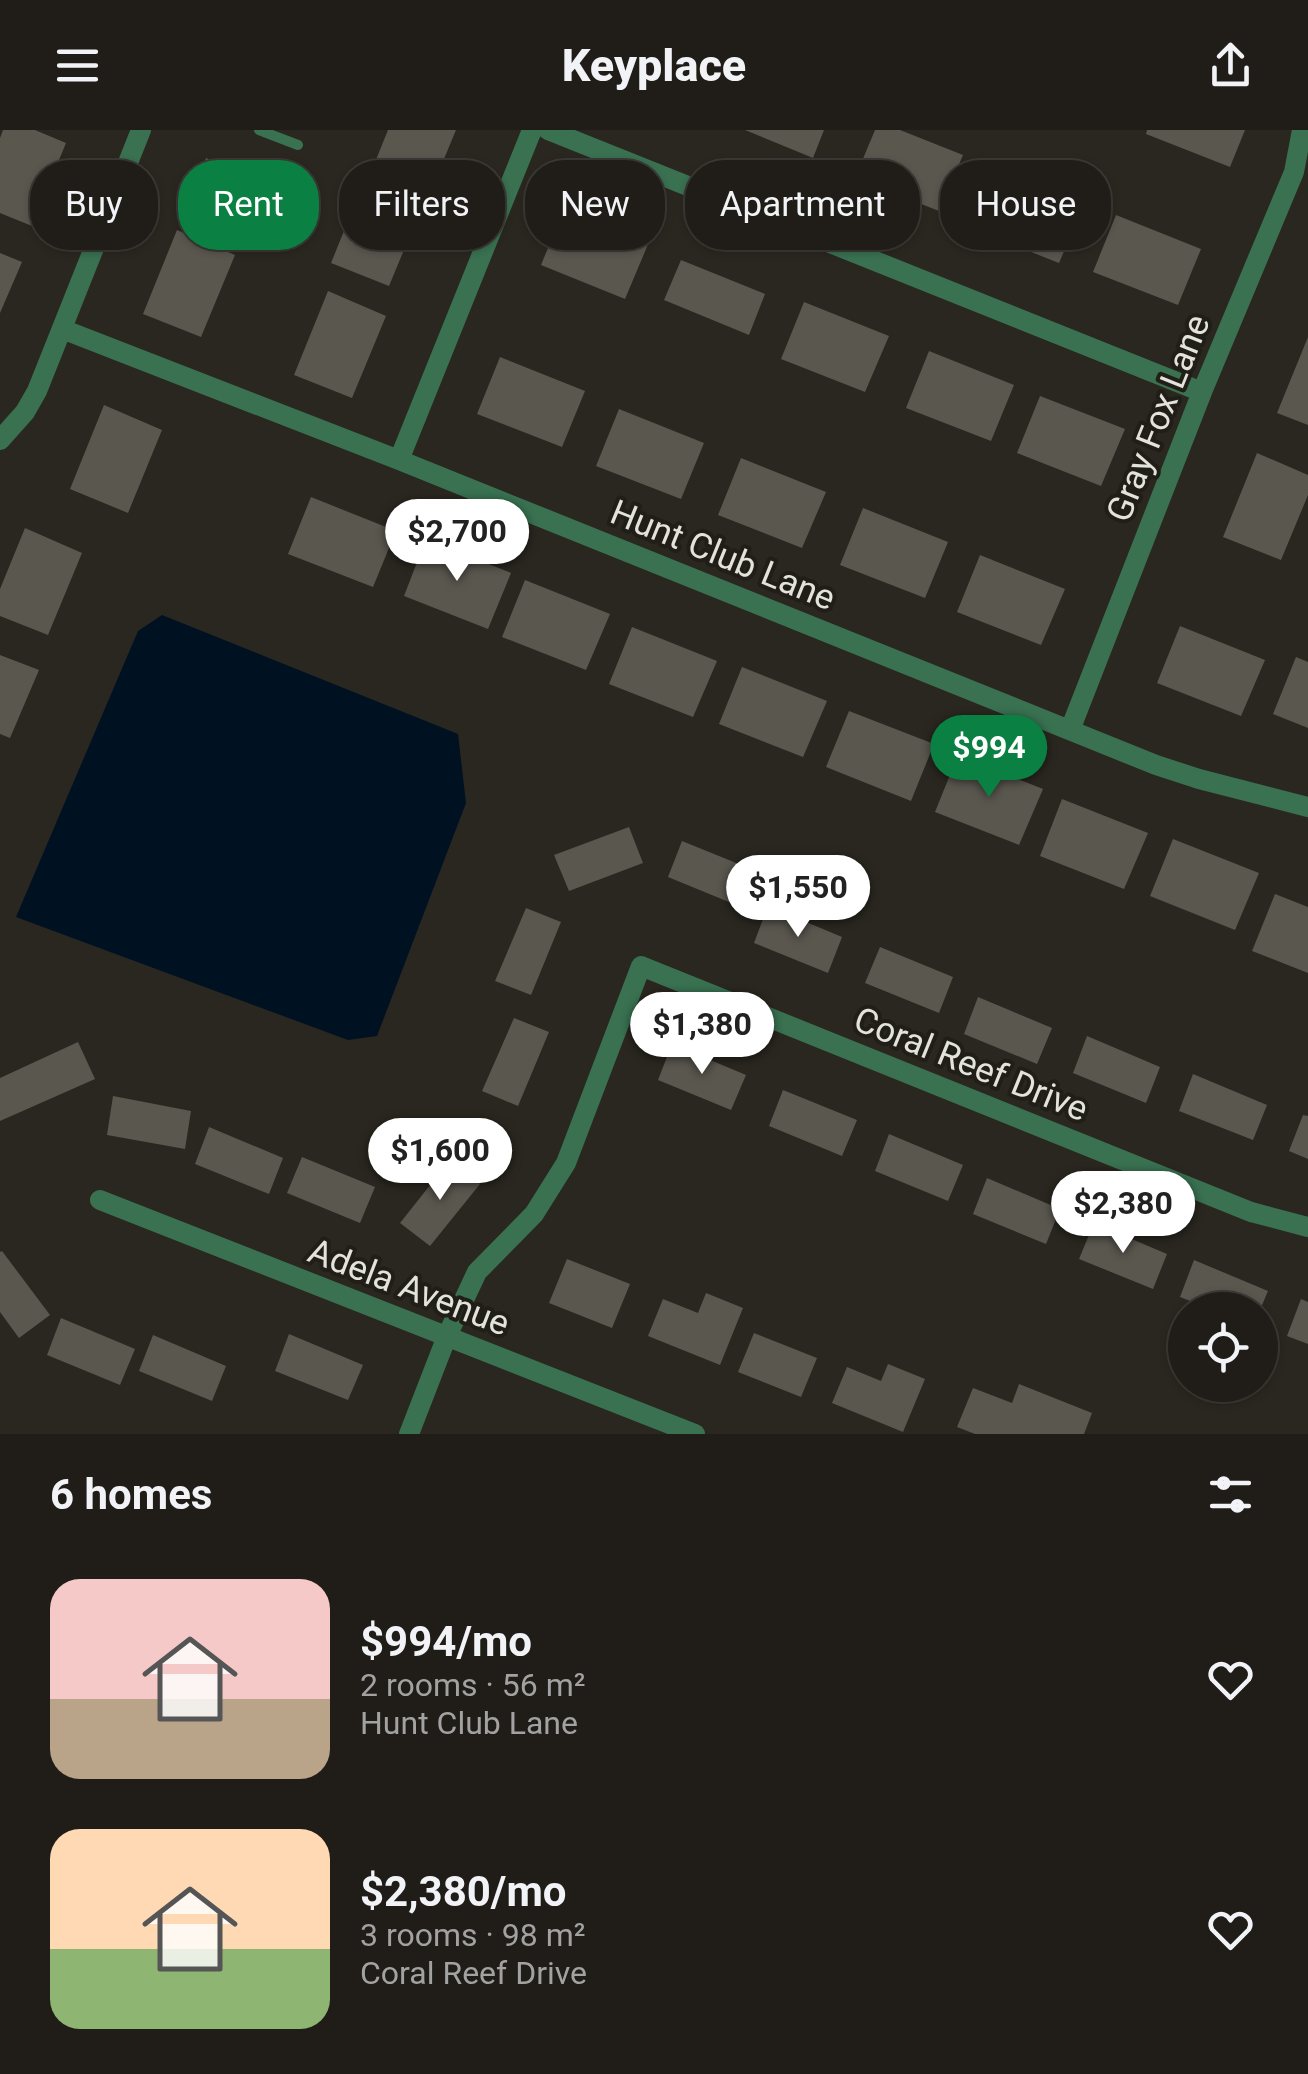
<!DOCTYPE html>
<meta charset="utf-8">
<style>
:root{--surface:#201d18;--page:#2d2a25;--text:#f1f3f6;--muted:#a2a2a2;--line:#3d3b37;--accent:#0b8043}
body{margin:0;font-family:Roboto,sans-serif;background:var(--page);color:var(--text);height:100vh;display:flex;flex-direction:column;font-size:38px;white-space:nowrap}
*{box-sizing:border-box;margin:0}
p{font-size:32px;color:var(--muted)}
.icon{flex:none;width:55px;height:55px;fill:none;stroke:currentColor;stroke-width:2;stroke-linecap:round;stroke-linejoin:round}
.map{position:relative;height:1304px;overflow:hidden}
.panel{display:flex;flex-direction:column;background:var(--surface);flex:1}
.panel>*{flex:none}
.guide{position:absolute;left:30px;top:30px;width:1250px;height:90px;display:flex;gap:20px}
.controls{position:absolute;left:1168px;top:1162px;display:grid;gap:20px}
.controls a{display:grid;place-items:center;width:110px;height:110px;border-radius:50%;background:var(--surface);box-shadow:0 2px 8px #0004,0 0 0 2px var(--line);font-size:50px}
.price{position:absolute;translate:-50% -85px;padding:0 22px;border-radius:35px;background:#fff;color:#222;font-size:32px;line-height:65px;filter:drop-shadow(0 2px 5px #0008)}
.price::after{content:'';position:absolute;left:50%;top:60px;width:30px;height:22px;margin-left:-15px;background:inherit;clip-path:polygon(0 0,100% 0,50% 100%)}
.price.current{background:var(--accent);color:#fff}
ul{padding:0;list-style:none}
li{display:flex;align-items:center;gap:30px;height:250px;padding:0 50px}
li span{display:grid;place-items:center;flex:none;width:280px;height:200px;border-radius:30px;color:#555}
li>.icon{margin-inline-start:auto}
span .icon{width:120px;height:120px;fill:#fffc;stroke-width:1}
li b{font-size:42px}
h2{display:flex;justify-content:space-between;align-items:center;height:120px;padding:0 50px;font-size:42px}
.chip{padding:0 35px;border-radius:40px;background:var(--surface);box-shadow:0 2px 8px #0004,0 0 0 2px var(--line);font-size:35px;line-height:90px}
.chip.current{background:var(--accent);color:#fff}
header{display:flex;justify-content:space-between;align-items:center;height:130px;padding:0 50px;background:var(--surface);font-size:45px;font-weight:800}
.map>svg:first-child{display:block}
</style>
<header><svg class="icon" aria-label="menu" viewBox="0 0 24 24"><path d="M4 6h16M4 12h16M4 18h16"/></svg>Keyplace<svg class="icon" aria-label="share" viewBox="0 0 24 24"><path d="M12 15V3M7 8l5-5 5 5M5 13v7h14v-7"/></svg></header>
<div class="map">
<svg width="1308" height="1304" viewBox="0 0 1308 1304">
<rect width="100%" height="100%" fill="#2a2720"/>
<path fill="#001121" d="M162 485 458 604 466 673 377 906 348 910 16 787 138 501Z"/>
<path fill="#5a574f" d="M3 0H35L66 13 32 96 0 83V8Z
M388 0H456L429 65 371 42Z
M745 0H824L813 28Z
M875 0H900L963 25 939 81 855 48Z
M1147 0H1245L1230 37 1146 4Z
M206 28 279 56 262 97 189 68Z
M998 43 1083 77 1059 133 975 100Z
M365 49 423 74 389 156 331 133Z
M564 79 649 112 625 169 541 135Z
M1116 85 1201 119 1178 175 1093 142Z
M177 100 235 125 201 207 143 184Z
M0 123 22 132 0 183Z
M681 130 765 164 749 205 664 170Z
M328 161 386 186 352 268 294 245Z
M804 172 889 206 865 262 781 229Z
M1308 207V295L1277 283Z
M929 221 1014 255 991 311 906 278Z
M500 227 585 261 562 317 477 284Z
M1040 266 1125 299 1101 356 1017 323Z
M104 275 162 300 128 383 70 359Z
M619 279 704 313 681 369 596 336Z
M1257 323 1308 345V365L1281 430 1223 407Z
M741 328 826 362 802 418 718 385Z
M311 367 396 401 373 457 288 424Z
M863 378 948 412 925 468 840 435Z
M25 398 82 423 48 505 0 486V459Z
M426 409 511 443 488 499 404 466Z
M980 425 1065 459 1041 515 957 482Z
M525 450 610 484 586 540 502 507Z
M1180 496 1265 530 1241 586 1157 553Z
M632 497 717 531 693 587 609 554Z
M0 525 39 540 10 608 0 604Z
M1296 527 1308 532V598L1273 584Z
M742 537 827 571 803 627 719 594Z
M849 581 934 614 911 671 826 637Z
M958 625 1043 659 1019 715 935 682Z
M1062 669 1148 703 1124 759 1040 726Z
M629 697 643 733 569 761 554 725Z
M1173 709 1259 743 1235 800 1150 766Z
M682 711 756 741 741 777 668 747Z
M1275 764 1308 777V843L1252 821Z
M768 776 842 807 828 843 754 813Z
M526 778 561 792 531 865 495 851Z
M880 817 953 847 939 883 865 853Z
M978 867 1052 898 1037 934 964 904Z
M514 888 549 902 518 976 482 961Z
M1087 906 1160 937 1146 973 1073 943Z
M78 912 95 949 0 991V948Z
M672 914 746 945 731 980 658 950Z
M1193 944 1267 975 1253 1010 1179 981Z
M783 960 857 990 842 1026 769 996Z
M113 966 191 981 185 1019 107 1005Z
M1303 985 1308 986V1029L1289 1021Z
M209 997 283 1028 269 1064 195 1034Z
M889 1004 963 1035 948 1071 875 1041Z
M302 1027 375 1057 360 1093 287 1063Z
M450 1030 480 1054 430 1116 400 1093Z
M987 1048 1060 1079 1046 1114 973 1084Z
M1094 1093 1167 1124 1153 1159 1079 1129Z
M2 1121 50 1185 19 1208 0 1182V1122Z
M567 1129 630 1154 612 1198 549 1173Z
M1194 1130 1268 1161 1260 1180H1213L1180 1167Z
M706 1163 743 1178 720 1235 648 1206 663 1169 698 1183Z
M1301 1169 1308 1172V1214L1287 1206Z
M61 1188 135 1219 120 1255 47 1225Z
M754 1203 817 1228 801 1267 738 1242Z
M289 1204 363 1235 348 1270 275 1241Z
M153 1205 226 1236 212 1271 139 1241Z
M888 1234 925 1249 903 1302 832 1273 847 1237 881 1251Z
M1019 1254 1092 1283 1084 1304H975L957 1297 973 1258 1012 1273Z"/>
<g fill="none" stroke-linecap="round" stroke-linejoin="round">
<path stroke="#397151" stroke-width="10" d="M259 0 298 15"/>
<path stroke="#397151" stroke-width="20" d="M548 0 1202 262
M62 199 399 330 1156 635 1199 649 1308 677
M0 310 25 282 37 261 141 0
M399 330 532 0
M1070 600 1202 262 1294 42 1302 0
M100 1070 695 1304
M409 1304 447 1206 477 1142 534 1084 566 1033 641 836 1251 1082 1308 1097"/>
</g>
<g text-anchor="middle" stroke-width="8" stroke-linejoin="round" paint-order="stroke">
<g font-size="35" fill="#e3e2dd" stroke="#201e17">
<text transform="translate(1158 288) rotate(-68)" y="12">Gray Fox Lane</text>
<text transform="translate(723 425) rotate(22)" y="12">Hunt Club Lane</text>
<text transform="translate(971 934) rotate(22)" y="12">Coral Reef Drive</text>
<text transform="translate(409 1157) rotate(21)" y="12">Adela Avenue</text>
</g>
</g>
</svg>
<div class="controls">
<a><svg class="icon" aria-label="locate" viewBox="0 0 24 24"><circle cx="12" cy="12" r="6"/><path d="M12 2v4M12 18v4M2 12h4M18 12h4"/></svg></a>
</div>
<b class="price" style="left:457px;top:454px">$2,700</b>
<b class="price current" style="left:989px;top:670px">$994</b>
<b class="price" style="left:798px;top:810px">$1,550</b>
<b class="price" style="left:702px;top:947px">$1,380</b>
<b class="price" style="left:440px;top:1073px">$1,600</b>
<b class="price" style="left:1123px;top:1126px">$2,380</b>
<div class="guide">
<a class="chip">Buy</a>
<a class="chip current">Rent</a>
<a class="chip">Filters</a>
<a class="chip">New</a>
<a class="chip">Apartment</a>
<a class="chip">House</a>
</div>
</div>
<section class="panel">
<h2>6 homes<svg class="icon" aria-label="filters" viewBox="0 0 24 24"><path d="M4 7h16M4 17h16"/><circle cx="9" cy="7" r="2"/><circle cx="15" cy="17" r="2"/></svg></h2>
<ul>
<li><span style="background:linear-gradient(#f6c9c9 60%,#b9a48a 0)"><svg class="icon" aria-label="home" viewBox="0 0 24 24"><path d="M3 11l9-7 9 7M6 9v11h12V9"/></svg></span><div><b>$994/mo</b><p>2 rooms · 56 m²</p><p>Hunt Club Lane</p></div><svg class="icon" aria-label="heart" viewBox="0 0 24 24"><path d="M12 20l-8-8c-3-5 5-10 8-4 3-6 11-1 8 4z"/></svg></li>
<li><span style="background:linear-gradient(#ffd9b3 60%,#8fb573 0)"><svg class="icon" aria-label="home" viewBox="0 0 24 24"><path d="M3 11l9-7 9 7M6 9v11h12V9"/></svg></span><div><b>$2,380/mo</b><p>3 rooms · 98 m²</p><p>Coral Reef Drive</p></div><svg class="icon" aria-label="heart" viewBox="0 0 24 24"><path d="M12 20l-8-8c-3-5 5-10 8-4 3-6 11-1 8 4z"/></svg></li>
</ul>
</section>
